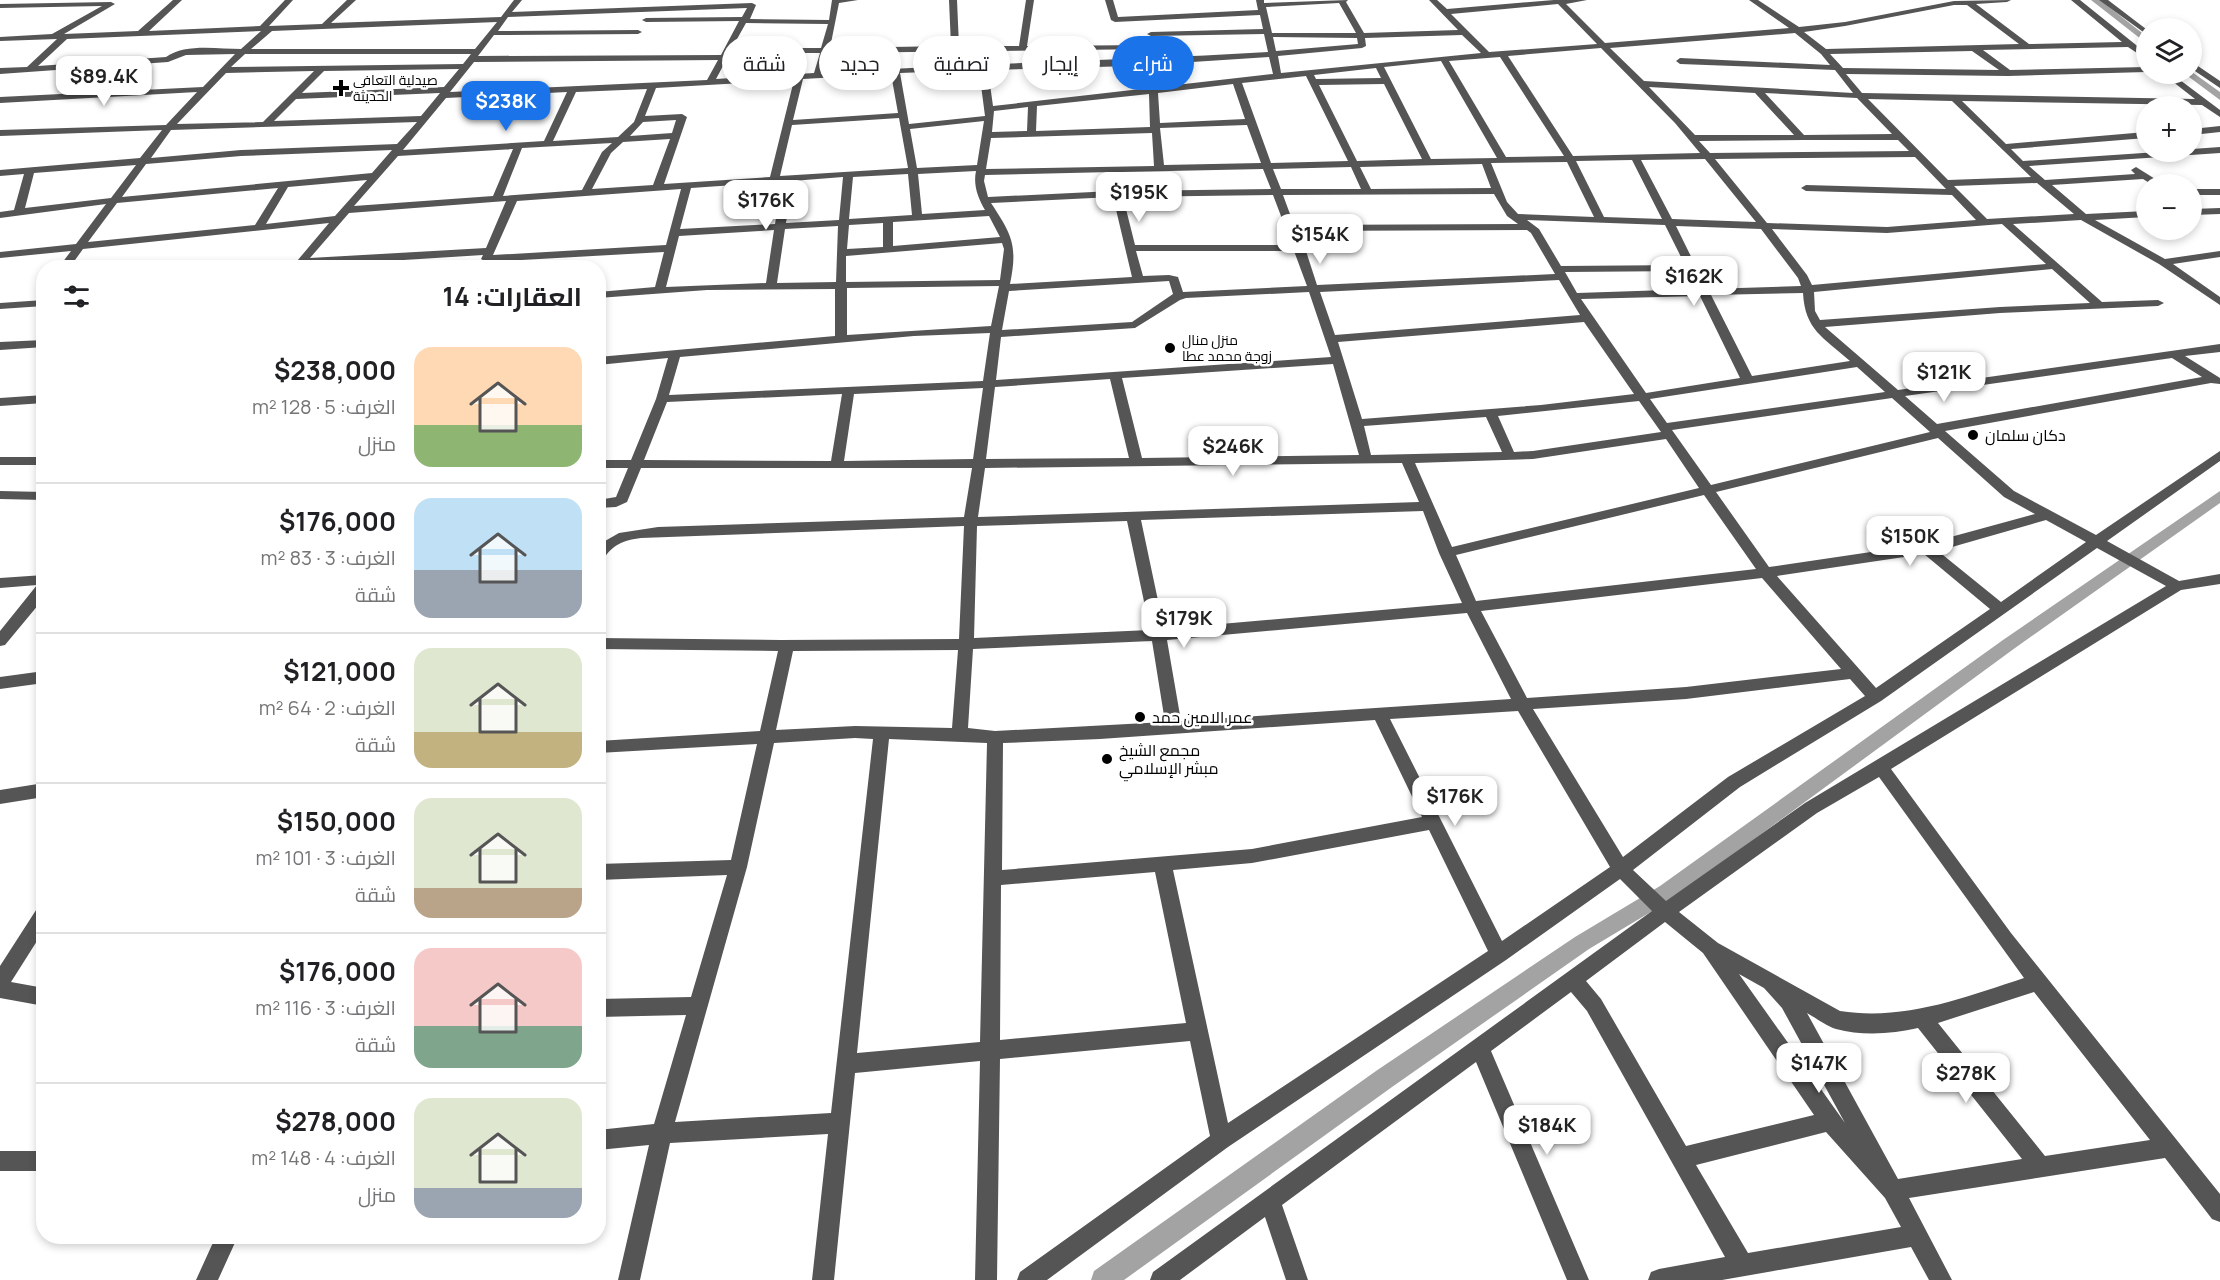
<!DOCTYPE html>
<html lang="ar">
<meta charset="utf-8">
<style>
:root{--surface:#fff;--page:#f2f2f2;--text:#202124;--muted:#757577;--line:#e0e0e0;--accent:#1a73e8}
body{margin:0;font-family:Manrope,Cairo,sans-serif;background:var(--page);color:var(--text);direction:rtl;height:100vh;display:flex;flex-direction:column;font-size:22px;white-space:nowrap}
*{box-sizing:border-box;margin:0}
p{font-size:20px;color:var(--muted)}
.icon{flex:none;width:33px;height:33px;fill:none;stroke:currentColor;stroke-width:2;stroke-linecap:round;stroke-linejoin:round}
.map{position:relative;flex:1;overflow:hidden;direction:ltr}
.drawer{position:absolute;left:36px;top:260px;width:570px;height:984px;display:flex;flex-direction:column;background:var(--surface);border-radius:24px;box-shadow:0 3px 9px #0003;direction:rtl}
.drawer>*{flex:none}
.hud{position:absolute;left:624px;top:36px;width:570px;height:54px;direction:rtl;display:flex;gap:12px}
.fabs{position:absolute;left:2136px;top:18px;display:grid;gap:12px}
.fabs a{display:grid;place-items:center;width:66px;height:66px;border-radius:50%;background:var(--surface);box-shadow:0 3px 9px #0003;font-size:30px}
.price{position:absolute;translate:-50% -51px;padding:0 14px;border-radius:12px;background:#fff;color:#222;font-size:20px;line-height:39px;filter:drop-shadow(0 2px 3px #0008)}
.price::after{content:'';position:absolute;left:50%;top:36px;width:18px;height:14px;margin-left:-9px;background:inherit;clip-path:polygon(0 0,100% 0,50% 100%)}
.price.on{background:var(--accent);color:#fff}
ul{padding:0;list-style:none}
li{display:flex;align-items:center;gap:18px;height:150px;padding:0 24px}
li+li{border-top:2px solid var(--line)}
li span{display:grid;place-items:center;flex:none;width:168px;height:120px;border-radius:18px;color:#555}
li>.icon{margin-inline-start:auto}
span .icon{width:72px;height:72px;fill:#fffc;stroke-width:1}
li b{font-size:26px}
h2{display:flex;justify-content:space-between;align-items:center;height:72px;padding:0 24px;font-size:26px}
.pill{padding:0 21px;border-radius:27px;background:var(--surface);box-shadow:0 3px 9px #0003;font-size:21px;line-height:54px}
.pill.on{background:var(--accent);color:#fff}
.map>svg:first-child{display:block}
</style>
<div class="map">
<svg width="2220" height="1280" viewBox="0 0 2220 1280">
<rect width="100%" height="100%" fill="#fff"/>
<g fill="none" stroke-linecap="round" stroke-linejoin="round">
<path fill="#a3a3a3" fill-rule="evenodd" d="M2091 0H2100L2146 36V43Z
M2192 72 2220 92V100L2185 74H2192Z
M2220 491V503L2015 648 1674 898 1589 949 1392 1087 1124 1280H1091L1094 1271 1376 1071 1575 937 1660 886 2003 640Z"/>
<path fill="#555" fill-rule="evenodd" d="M173 0H182L149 31 260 26 285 0H293L269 26 322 24 347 0H356L331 23 501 17 514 0H522L512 12 752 3 756 5 750 19 829 20 832 0H858L839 3 830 48 951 46 949 0H957L959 46H1019L1026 0H1034L1027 46 1152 45 1156 47 1152 49 828 53 823 73C971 63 1119 61 1268 52L1264 34 1151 36 1147 34 1151 32 1263 29 1260 15 1115 22 1111 20 1105 0H1113L1118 17 1258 10 1256 0H1264V3L1348 0 1346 2 1364 33 1458 30 1429 0H1437L1447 9 1554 0H1587L1566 4 1605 43 1789 28 1749 0H1758L1799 27 1845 22 1954 1 2011 0 2007 2 1976 4 2029 44 2122 42 2071 0H2080L2146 53V59L2128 47 1983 50 2010 70 2146 67V72L2008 76 1846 74 1862 93 2195 99 2163 74H2172L2220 110V117L2202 105 1962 101 2006 144 2146 132V138L2011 149 2023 161 2158 152H2192V149L2220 147V153L2029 166 2045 180 2135 174 2131 170 2136 167 2160 182 2162 184H2151L2143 179 2052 185 2086 214 2146 211V217L2095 220 2165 259 2220 251V257L2173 264 2220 297V305L2159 264 2081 220 2013 224 2102 302 2158 300 2164 303 2158 306 2000 313 1825 327 1898 390 2220 344V352L2185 356 2220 378V384L2211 383 1945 431 2014 491 2096 535 2220 451V461L2107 541 2179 581 2220 574V584L2181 590 1891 769 2011 933 2220 1194V1222L2212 1219 2165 1158 1909 1198 1952 1280H1929L1911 1247 1722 1280H1648L1651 1272 1659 1269 1725 1257 1587 1011 1571 992 1491 1051 1589 1280H1567L1476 1062 1282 1205 1308 1280H1286L1265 1217 1180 1280H1150L1153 1272 1652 911 1620 879 1506 960 1228 1147 1047 1280H1017L1020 1272 1210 1136 1190 1041 1000 1059 997 1280H975L980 1061 855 1073 834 1280H812L828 1134 670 1143 640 1280H618L649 1145 598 1150V1130L654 1124 686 1015 598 1017V999L691 997 727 875 598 880V864L731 860 757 744 598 753V741L760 731 778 651 598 649V638L781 640 959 639 964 526 641 538C623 540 612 545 603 560L598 562V545L619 533 658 527 964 517 972 468H641L627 502 616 507 598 508V500L616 497 628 468H598V460H631L656 399 668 358 598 365V357L835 336V289L707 290 598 298V292L655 287 664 252 486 262 481 259 483 255 292 267 329 223 83 249 70 267H59L71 251 0 258V252L76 244 106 204 0 218V212L14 210 24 174 0 176V170L140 158 162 130 0 136V130L166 125 197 92 0 103V97L203 87 235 54 186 55 168 62 0 74V68L27 67 57 39 0 41V37L52 34 102 6 0 8V4L111 2 115 4 64 34 138 31ZM1339 3 1356 33H1272L1266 7ZM1558 4 1597 44 1489 52 1451 14ZM1954 5H1967L2019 44 1826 49 1804 32 1845 26ZM747 8 742 17 646 18 642 20 646 22 739 21 721 55 478 56 494 35 638 34 642 32 638 30 498 31 508 17ZM497 22 475 49H251L272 31ZM746 23 828 24 821 48H732ZM261 31 241 49C218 49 185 43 166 57L38 66 67 39ZM1795 33 1821 54 1830 65 1680 58 1676 61 1680 64 1835 70 1853 93 1644 81 1610 48ZM1462 35 1481 53 1281 73 1278 56 1362 48 1366 46 1365 38ZM1273 37 1357 38 1358 44 1276 51ZM1601 48 1675 123 1700 153 1573 156 1508 56ZM1972 51 1999 70 1843 68 1830 54ZM730 53H820L814 73 716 79ZM245 54H471L463 64 231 67ZM1269 57 1273 74 993 106 988 70 1131 66ZM1500 57 1564 156 1506 157 1449 61ZM718 60 707 80 450 92 474 62ZM1441 61 1497 158 1431 159 1384 67ZM1376 68 1381 78 1316 79 1314 75ZM459 69 444 87 302 93 324 71ZM979 70 985 116 909 124 900 73ZM314 71 263 122 177 124 226 73ZM891 74 898 113 793 120 803 79ZM1306 76 1348 161 1271 163 1242 83ZM794 80 770 177 664 184 687 117 682 114 645 116 656 88ZM1233 84 1245 119 1160 123 1158 93ZM1384 84 1422 159 1357 161 1319 85ZM1649 87 1755 93 1794 135H1695ZM647 89 634 122 618 137 553 141 576 92ZM567 92 544 141 403 150 446 98ZM440 93 421 116 274 121 296 99ZM1765 93 1857 98 1892 134 1804 135ZM1149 94 1150 127 1036 131 1037 106ZM1868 99 1952 101 2031 177 1948 180ZM1028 107 1027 131 992 132 994 111ZM899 118 908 168 780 176 792 125ZM676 120 672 133 630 136 643 122ZM984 121 977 165 917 168 910 129ZM417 122 397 144 241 150 151 158 171 130ZM1247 125 1261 163 1164 165 1160 128ZM1152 133 1154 166 986 169 991 138ZM670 139 653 185 592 189 611 153 623 142ZM1804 140H1898L1909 151 1710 153 1699 141ZM612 143 602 152 582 190 503 196 522 148ZM513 149 493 196 354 206 398 156ZM392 150 372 173 122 197 146 164 241 156ZM1915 157 1946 189 1806 185 1801 188 1806 191 1952 195 1976 220 1887 227 1767 223 1715 159ZM1705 159 1756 222 1672 219 1641 160ZM1632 160 1662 219 1604 217 1576 161ZM1567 162 1594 217 1518 214 1507 202 1491 163ZM1482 164 1491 188 1371 189 1360 167ZM136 165 111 198 25 208 34 173ZM1351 167 1361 189H1281L1273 169ZM1263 169 1271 189 1123 191 1122 172ZM976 171C973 185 978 198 985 210L922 214 918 174ZM1112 172 1113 191 988 197 984 181 985 175ZM908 174 912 215 849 219 853 177ZM843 177 839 220 786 223 792 181ZM367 180 335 216 266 224 288 187ZM778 182H782L775 224 680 229 691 188ZM2037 183 2074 214 1987 219 1954 186ZM278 188 255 225 88 242 117 203ZM681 189 666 245 493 255 517 201ZM1494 194 1507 216 1518 224 1294 225 1283 195ZM1273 195 1292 245H1135L1123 197ZM1113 197 1132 277 1010 284C1018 245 1012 235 991 203ZM506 201 486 248 310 258 349 213ZM989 216 1000 237 893 246V222ZM1527 220 1665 225 1685 265 1561 266 1539 229ZM883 223V247L847 249 849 225ZM2002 224 2046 264 1812 285 1807 275 1772 229 1887 233ZM838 226 836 282 777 283 785 229ZM1676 226 1761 229 1798 278 1801 286 1707 289ZM774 230 766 283 666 287 679 236ZM1527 230 1531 233 1555 274 1317 285 1305 248 1297 231ZM1002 243 1004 249 1000 280 846 282V256ZM1136 251H1294L1307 286 1183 292 1178 277 1169 275 1143 276ZM2052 269 2090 303 2000 307 1820 320 1815 311 1814 292ZM1688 271 1697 289 1577 293 1565 272ZM1559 280 1580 315 1335 335 1320 292ZM1169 281 1173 294 1132 322 1002 330 1009 291ZM999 286 991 326 847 335V288ZM1309 292 1331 357 996 380 1001 337 1135 328 1180 300 1186 298ZM1803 293C1805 330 1823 337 1850 361L1752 376 1711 295ZM1700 296 1740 378 1646 393 1581 299ZM1584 322 1634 394 1541 405 1362 419 1338 342ZM990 333 983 381 669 395 680 357 914 336ZM2172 358 2202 377 1937 424 1905 396ZM1333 364 1359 455 1142 458 1122 378ZM1857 367 1885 392 1667 423 1650 399ZM1110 379 1129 458 986 459 995 387ZM983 388 973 459 844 461 854 394ZM842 394 831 461 644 460 667 402ZM1892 398 1930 432 1711 485 1672 430ZM1639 401 1661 432 1533 451 1514 452 1498 416ZM1486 417 1502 452 1371 455 1364 426ZM1938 438 2004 497 2035 514 1925 544 1769 567 1716 492ZM1666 439 1699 488 1452 547 1415 463 1533 459ZM1402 463 1419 502 978 517 985 468ZM1704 495 1756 569 1476 601 1456 555ZM1423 511 1439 553 1462 603 1164 629 1141 520ZM2046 520 2086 542 2001 602 1938 551ZM1127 521 1150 630 974 638 977 526ZM2097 548 2166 586 1805 803 1666 901 1633 870 1740 787 1881 701ZM1924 554 1990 609 1876 688 1777 576ZM1762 578 1841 669 1686 687 1527 698 1481 611ZM1467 613 1511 699 1181 721 1167 640ZM1152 641 1165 722 995 731 968 728 973 649ZM958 650 952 728 855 726 776 730 793 651ZM1850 679 1865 696 1728 777 1623 857 1533 709 1686 699ZM1518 711 1610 867 1502 941 1390 719ZM1375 720 1422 817 1252 849 1002 870 1003 743 1100 739ZM855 738 873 739 831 1113 675 1122 747 867 774 743ZM889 739 987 743 980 1042 857 1053ZM1879 777 2024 978C1963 998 1904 1021 1840 1011L1718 943 1679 912 1817 813ZM1429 830 1488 951 1228 1123 1173 870 1252 863ZM1155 872 1186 1023 1000 1040 1001 885ZM1665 922 1703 953 1814 1115 1686 1146 1601 999 1586 981ZM1739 974 1764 988 1782 1008 1845 1123ZM2034 992 2150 1140 2045 1156 1938 1023ZM1807 1013C1816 1018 1826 1026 1836 1029 1862 1036 1892 1034 1918 1028L2022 1159 1898 1179ZM1826 1132 1885 1198 1901 1227 1748 1253 1696 1165Z
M2099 0H2108L2146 29V34Z
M2192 62 2220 81V88L2192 69Z
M2220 126V132L2192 135V129Z
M2192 189H2220V195H2192Z
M2220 208V214L2192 215V209Z
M44 300V306L0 309V303Z
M44 340V347L0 350V342Z
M44 395V403L0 406V398Z
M0 457H44V465H0Z
M0 491 44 492V500L0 499Z
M44 575V598L5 645 0 646V631L37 585 0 588V578Z
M44 671V683L0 689V677Z
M44 783V797L0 804V790Z
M44 905V930L11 982 44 988V1006L0 998V966L38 907Z
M0 1151H44V1171H0Z
M216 1236H238L218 1280H196Z"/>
</g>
<g fill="#000" stroke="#fff" stroke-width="2">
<path d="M338 79h6v6h6v6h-6v6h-6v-6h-6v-6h6z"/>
<circle cx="1170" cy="348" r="6"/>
<circle cx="1973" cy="435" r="6"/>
<circle cx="1140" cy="717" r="6"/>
<circle cx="1107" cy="759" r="6"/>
</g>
<g text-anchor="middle" stroke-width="5" stroke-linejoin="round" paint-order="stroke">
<g font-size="14" fill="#000" stroke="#fff" text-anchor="start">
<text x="353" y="85">صيدلية التعافي<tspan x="353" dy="16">الحديثة</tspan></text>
<text x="1182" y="345">منزل منال<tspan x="1182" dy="16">زوجة محمد عطا</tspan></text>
</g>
<g font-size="16" fill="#000" stroke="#fff" text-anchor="start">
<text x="1985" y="441">دكان سلمان</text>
<text x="1152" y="723">عمر الامين حمد</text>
<text x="1119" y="756">مجمع الشيخ<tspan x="1119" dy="18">مبشر الإسلامي</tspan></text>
</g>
</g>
</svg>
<div class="fabs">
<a><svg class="icon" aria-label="layers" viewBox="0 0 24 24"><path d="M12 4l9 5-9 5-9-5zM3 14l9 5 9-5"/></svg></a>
<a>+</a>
<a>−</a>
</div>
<b class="price" style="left:104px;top:107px">$89.4K</b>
<b class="price on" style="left:506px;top:132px">$238K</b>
<b class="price" style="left:1139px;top:223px">$195K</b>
<b class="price" style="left:766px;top:231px">$176K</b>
<b class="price" style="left:1320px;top:265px">$154K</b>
<b class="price" style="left:1694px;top:307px">$162K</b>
<b class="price" style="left:1944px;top:403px">$121K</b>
<b class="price" style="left:1233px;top:477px">$246K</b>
<b class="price" style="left:1910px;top:567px">$150K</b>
<b class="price" style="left:1184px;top:649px">$179K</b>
<b class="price" style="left:1455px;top:827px">$176K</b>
<b class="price" style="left:1819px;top:1094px">$147K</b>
<b class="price" style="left:1966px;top:1104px">$278K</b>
<b class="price" style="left:1547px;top:1156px">$184K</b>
<div class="hud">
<a class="pill on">شراء</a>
<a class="pill">إيجار</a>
<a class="pill">تصفية</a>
<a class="pill">جديد</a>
<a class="pill">شقة</a>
</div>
<section class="drawer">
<h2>العقارات: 14<svg class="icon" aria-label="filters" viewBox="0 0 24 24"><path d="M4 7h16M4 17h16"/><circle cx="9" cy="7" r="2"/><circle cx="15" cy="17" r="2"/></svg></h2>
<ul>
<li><span style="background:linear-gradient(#ffd9b3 65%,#8fb573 0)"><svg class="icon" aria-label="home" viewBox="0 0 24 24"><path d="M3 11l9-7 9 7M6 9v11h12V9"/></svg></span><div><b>$238,000</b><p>الغرف: 5 · 128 m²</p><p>منزل</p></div></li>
<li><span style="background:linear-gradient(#bfe0f5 60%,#9aa5b1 0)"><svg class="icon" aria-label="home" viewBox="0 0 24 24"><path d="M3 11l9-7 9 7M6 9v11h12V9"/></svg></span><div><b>$176,000</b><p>الغرف: 3 · 83 m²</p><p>شقة</p></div></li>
<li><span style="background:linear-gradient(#dfe7d0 70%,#c2b280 0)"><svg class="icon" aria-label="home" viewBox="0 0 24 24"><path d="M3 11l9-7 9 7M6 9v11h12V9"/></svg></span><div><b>$121,000</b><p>الغرف: 2 · 64 m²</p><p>شقة</p></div></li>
<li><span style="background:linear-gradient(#dfe7d0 75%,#b9a48a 0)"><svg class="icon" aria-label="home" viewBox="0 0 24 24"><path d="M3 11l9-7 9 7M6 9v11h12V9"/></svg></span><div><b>$150,000</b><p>الغرف: 3 · 101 m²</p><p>شقة</p></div></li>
<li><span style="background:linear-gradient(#f6c9c9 65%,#7fa58c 0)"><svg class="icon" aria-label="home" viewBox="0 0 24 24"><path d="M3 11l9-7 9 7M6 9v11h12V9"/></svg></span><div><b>$176,000</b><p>الغرف: 3 · 116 m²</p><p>شقة</p></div></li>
<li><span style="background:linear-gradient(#dfe7d0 75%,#9aa5b1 0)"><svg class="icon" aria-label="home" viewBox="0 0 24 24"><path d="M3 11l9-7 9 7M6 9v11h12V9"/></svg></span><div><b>$278,000</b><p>الغرف: 4 · 148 m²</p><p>منزل</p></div></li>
</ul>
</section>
</div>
